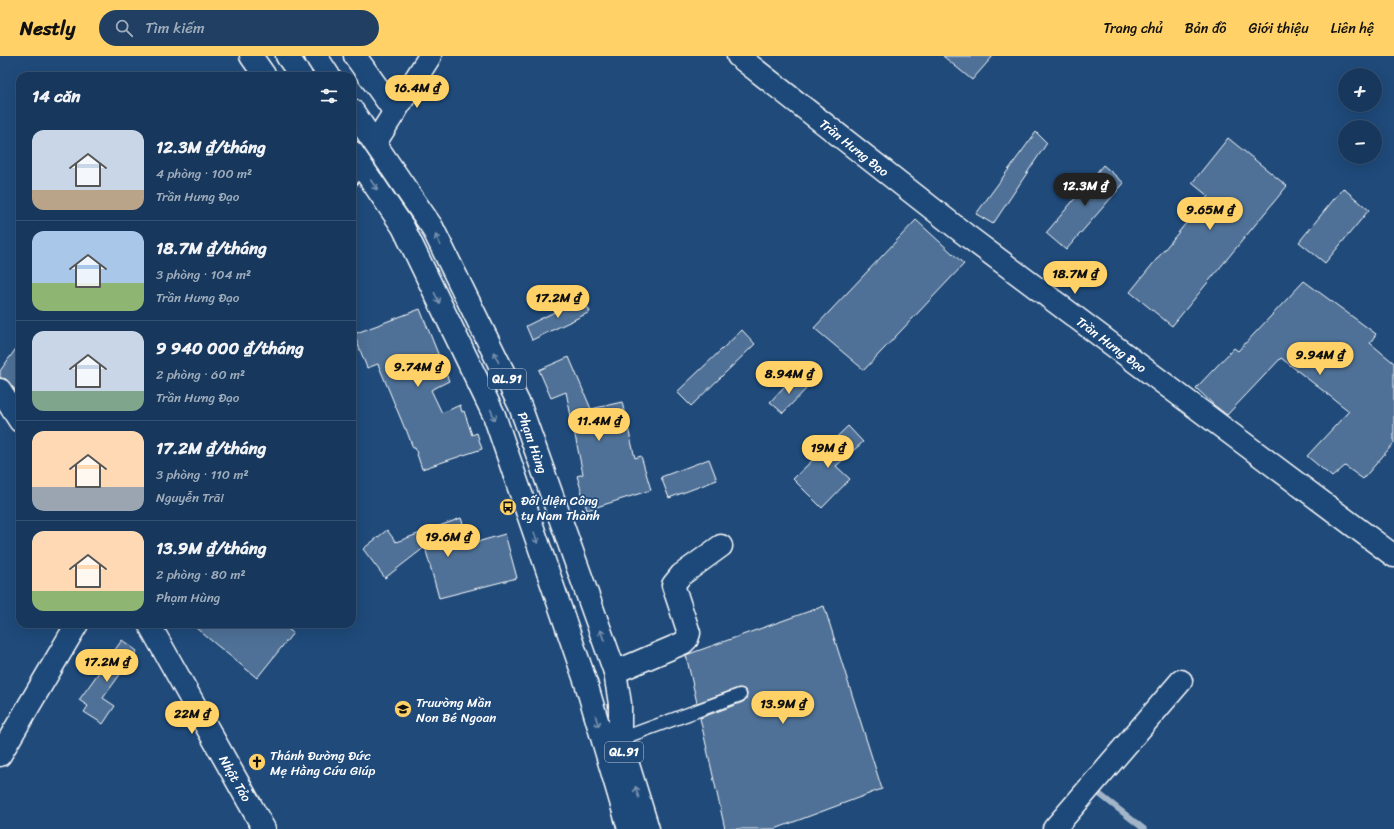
<!DOCTYPE html>
<html lang="vi">
<meta charset="utf-8">
<style>
:root{--surface:#17385c;--page:#203f62;--text:#f1f3f6;--muted:#9eacbb;--line:#365272;--accent:#ffd166}
body{margin:0;font-family:Sriracha,sans-serif;background:var(--page);color:var(--text);height:100vh;display:flex;flex-direction:column;font-size:15px;white-space:nowrap}
*{box-sizing:border-box;margin:0}
p{font-size:13px;color:var(--muted)}
.icon{flex:none;width:22px;height:22px;fill:none;stroke:currentColor;stroke-width:2;stroke-linecap:round;stroke-linejoin:round}
.map{position:relative;flex:1;overflow:hidden}
.side{position:absolute;left:16px;top:16px;width:340px;height:556px;display:flex;flex-direction:column;background:var(--surface);border-radius:12px;box-shadow:0 4px 16px #0002,0 0 0 1px var(--line)}
.side>*{flex:none}
.fabs{position:absolute;left:1338px;top:12px;display:grid;gap:8px}
.fabs a{display:grid;place-items:center;width:44px;height:44px;border-radius:50%;background:var(--surface);box-shadow:0 4px 16px #0002,0 0 0 1px var(--line);font-size:20px}
.price{position:absolute;translate:-50% -34px;padding:0 9px;border-radius:14px;background:var(--accent);color:#111;font-size:13px;line-height:26px;filter:drop-shadow(0 1px 2px #0008)}
.price::after{content:'';position:absolute;left:50%;top:24px;width:12px;height:9px;margin-left:-6px;background:inherit;clip-path:polygon(0 0,100% 0,50% 100%)}
.price.active{background:#222;color:#fff}
ul{padding:0;list-style:none}
li{display:flex;align-items:center;gap:12px;height:100px;padding:0 16px}
li+li{border-top:1px solid var(--line)}
li span{display:grid;place-items:center;flex:none;width:112px;height:80px;border-radius:12px;color:#555}
li>.icon{margin-inline-start:auto}
span .icon{width:48px;height:48px;fill:#fffc;stroke-width:1}
li b{font-size:17px}
h2{display:flex;justify-content:space-between;align-items:center;height:48px;padding:0 16px;font-size:17px}
header{display:flex;align-items:center;gap:24px;box-sizing:border-box;height:56px;padding:0 20px;background:var(--accent);color:#111}
header strong{font-size:19px}
nav{display:flex;gap:22px;margin-inline-start:auto;font-size:14px}
.search{width:280px;height:36px;background:var(--page);display:flex;align-items:center;gap:10px;box-sizing:border-box;padding:0 14px;border-radius:22px;color:var(--muted);font-size:15px}
.map>svg:first-child{display:block}
</style>
<header>
<strong>Nestly</strong>
<div class="search"><svg class="icon" aria-label="search" viewBox="0 0 24 24"><circle cx="10" cy="10" r="6"/><path d="M15 15l6 6"/></svg>Tìm kiếm</div>
<nav><a>Trang chủ</a><a>Bản đồ</a><a>Giới thiệu</a><a>Liên hệ</a></nav>
</header>
<div class="map">
<svg width="1394" height="773" viewBox="0 0 1394 773">
<rect width="100%" height="100%" fill="#1f4a7a"/>
<filter id="ink" filterUnits="userSpaceOnUse"><feTurbulence type="fractalNoise" baseFrequency=".025" numOctaves="2"/><feDisplacementMap in="SourceGraphic" scale="8" xChannelSelector="R" yChannelSelector="G"/><feConvolveMatrix kernelMatrix="1 2 1 2 8 2 1 2 1" color-interpolation-filters="sRGB"/></filter>
<g filter="url(#ink)">
<g fill="none" stroke-linecap="round" stroke-linejoin="round">
<path stroke="#a3b5c8" stroke-width="6" d="M1098 737 1144 773"/>
</g>
<path fill="#507197" stroke="#fff" d="M943 0H993L972 24Z
M1036 76 1047 87 993 168 976 158Z
M1228 82 1287 130 1172 270 1130 236 1208 140 1192 127Z
M1103 109 1124 127 1066 194 1046 177Z
M1343 132 1369 154 1325 207 1299 186Z
M916 164 964 208 864 314 814 272Z
M1304 225 1376 278 1370 287 1394 307V387L1363 423 1345 410 1332 421 1307 400 1349 355 1281 302 1227 359 1214 349 1196 332 1234 292 1238 295Z
M583 242 590 256 532 284 526 270Z
M420 253 449 325 431 334 442 357 460 349 462 356 464 355 472 379 477 377 482 393 422 413 415 392H413L406 373H405L378 308 367 312 354 278Z
M742 274 755 288 691 350 677 336Z
M20 287V336L13 332 6 323 0 322V315Z
M569 301 591 353 622 346 635 402 641 400 651 434 587 454 577 420 583 418 566 336 551 342 539 314Z
M794 320 807 332 783 357 770 346Z
M848 370 863 386 836 410 850 423 822 452 793 423Z
M709 403 717 424 669 442 661 421Z
M461 462 470 488 505 478 517 522 439 542 425 491 385 522 363 493 387 474 396 486Z
M824 550 882 733 775 773H725L700 662 743 646 746 643 747 637 744 633 738 632 697 647 686 599Z
M191 568H282L293 577 257 622Z
M122 584 137 595 103 642 115 650 103 668 84 656 88 650 79 644Z"/>
<g fill="none" stroke-linecap="round" stroke-linejoin="round">
<defs>
<path id="lane" d="M352 124 361 109
M620 683 740 639"/>
<path id="street" d="M251 0 265 20
M355 0 395 56
M615 616 683 587 687 583 689 577 673 529 681 519 721 490
M1054 773 1181 625"/>
<g id="secondary">
<path id="s1" d="M738 0 966 179 1394 500"/>
<path d="M375 87 430 0"/>
<path d="M0 334 20 365"/>
<path id="s2" d="M149 568 264 773"/>
<path d="M0 699 77 568"/>
</g>
<g id="highway">
<path d="M287 0 301 20"/>
<path d="M316 0 329 20"/>
<path id="s3" d="M352 54 432 171 520 350 615 616 620 648V683L648 773"/>
<path d="M352 96 403 171 494 359 586 627 629 773"/>
</g>
</defs>
<use href="#lane" stroke="#fff" stroke-width="15"/>
<use href="#street" stroke="#fff" stroke-width="25"/>
<use href="#secondary" stroke="#fff" stroke-width="25"/>
<use href="#highway" stroke="#fff" stroke-width="25"/>
<use href="#lane" stroke="#1f4a7a" stroke-width="12"/>
<use href="#street" stroke="#1f4a7a" stroke-width="22"/>
<use href="#secondary" stroke="#1f4a7a" stroke-width="22"/>
<use href="#highway" stroke="#1f4a7a" stroke-width="22"/>
</g>
<defs><path id="oneway-shaft" d="M-6 0H5M1.5-3L5.5 0L1.5 3" fill="none" stroke-width="1.6" stroke-linecap="round" stroke-linejoin="round"/></defs>
<g stroke="#7992af">
<use href="#oneway-shaft" transform="translate(374 129) rotate(56)"/>
<use href="#oneway-shaft" transform="translate(438 184) rotate(-116)"/>
<use href="#oneway-shaft" transform="translate(437 242) rotate(64)"/>
<use href="#oneway-shaft" transform="translate(496 301) rotate(-116)"/>
<use href="#oneway-shaft" transform="translate(493 359) rotate(67)"/>
<use href="#oneway-shaft" transform="translate(536 482) rotate(71)"/>
<use href="#oneway-shaft" transform="translate(602 579) rotate(-110)"/>
<use href="#oneway-shaft" transform="translate(597 665) rotate(74)"/>
<use href="#oneway-shaft" transform="translate(637 736) rotate(-107)"/>
</g>
</g>
<defs>
<symbol id="bus-disc" viewBox="-11 -11 22 22"><circle r="9.5" fill="#ffd166" stroke="#1f4a7a"/><path d="M-5-6H5V4H4V6H2V4H-2V6H-4V4H-5ZM-3.5-4V0h7V-4ZM-3.5 1.2v1.5H-2V1.2ZM2 1.2v1.5H3.5V1.2Z" fill="#111"/></symbol>
<symbol id="school-disc" viewBox="-11 -11 22 22"><circle r="9.5" fill="#ffd166" stroke="#1f4a7a"/><path d="M0-5L7-2L0 1L-7-2ZM-4 1L0 2.5L4 1V4Q0 6-4 4Z" fill="#111"/></symbol>
<symbol id="church-disc" viewBox="-11 -11 22 22"><circle r="9.5" fill="#ffd166" stroke="#1f4a7a"/><path d="M-1.2-6h2.4v3.5h3.3v2.4h-3.3V6h-2.4V-.1h-3.3v-2.4h3.3Z" fill="#111"/></symbol>
</defs>
<g fill-rule="evenodd">
<use href="#bus-disc" x="498" y="441" width="20" height="20"/>
<use href="#school-disc" x="393" y="643" width="20" height="20"/>
<use href="#church-disc" x="247" y="696" width="20" height="20"/>
</g>
<g text-anchor="middle" stroke-width="3.5" stroke-linejoin="round" paint-order="stroke">
<g fill="#1f4a7a" stroke="#bcc9d7" stroke-width="1">
<rect x="488" y="313" width="38" height="20" rx="3"/>
<rect x="605" y="686" width="38" height="20" rx="3"/>
</g>
<g font-size="12" font-weight="bold" fill="#fff">
<text x="507" y="327">QL.91</text>
<text x="624" y="700">QL.91</text>
</g>
<g font-size="13" fill="#fff" stroke="#1f4a7a">
<text dy="5" stroke="none"><textPath href="#s1" startOffset="148">Trần Hưng Đạo</textPath></text>
<text dy="5" stroke="none"><textPath href="#s1" startOffset="472">Trần Hưng Đạo</textPath></text>
<text dy="5" stroke="none"><textPath href="#s3" startOffset="380">Phạm Hùng</textPath></text>
<text dy="5" stroke="none"><textPath href="#s2" startOffset="177">Nhật Tảo</textPath></text>
</g>
<g font-size="13" fill="#fff" stroke="#1f4a7a" text-anchor="start">
<text x="521" y="449">Đối diện Công<tspan x="521" dy="15">ty Nam Thành</tspan></text>
<text x="416" y="651">Truường Mần<tspan x="416" dy="15">Non Bé Ngoan</tspan></text>
<text x="270" y="704">Thánh Đường Đức<tspan x="270" dy="15">Mẹ Hằng Cứu Giúp</tspan></text>
</g>
</g>
</svg>
<div class="fabs">
<a>+</a>
<a>−</a>
</div>
<b class="price" style="left:417px;top:53px">16.4M ₫</b>
<b class="price active" style="left:1085px;top:151px">12.3M ₫</b>
<b class="price" style="left:1210px;top:175px">9.65M ₫</b>
<b class="price" style="left:1075px;top:239px">18.7M ₫</b>
<b class="price" style="left:558px;top:263px">17.2M ₫</b>
<b class="price" style="left:1320px;top:320px">9.94M ₫</b>
<b class="price" style="left:418px;top:332px">9.74M ₫</b>
<b class="price" style="left:789px;top:339px">8.94M ₫</b>
<b class="price" style="left:599px;top:386px">11.4M ₫</b>
<b class="price" style="left:828px;top:413px">19M ₫</b>
<b class="price" style="left:448px;top:502px">19.6M ₫</b>
<b class="price" style="left:107px;top:627px">17.2M ₫</b>
<b class="price" style="left:783px;top:669px">13.9M ₫</b>
<b class="price" style="left:192px;top:679px">22M ₫</b>
<section class="side">
<h2>14 căn<svg class="icon" aria-label="filters" viewBox="0 0 24 24"><path d="M4 7h16M4 17h16"/><circle cx="9" cy="7" r="2"/><circle cx="15" cy="17" r="2"/></svg></h2>
<ul>
<li><span style="background:linear-gradient(#c9d6e8 75%,#b9a48a 0)"><svg class="icon" aria-label="home" viewBox="0 0 24 24"><path d="M3 11l9-7 9 7M6 9v11h12V9"/></svg></span><div><b>12.3M ₫/tháng</b><p>4 phòng · 100 m²</p><p>Trần Hưng Đạo</p></div></li>
<li><span style="background:linear-gradient(#a9c7e8 65%,#8fb573 0)"><svg class="icon" aria-label="home" viewBox="0 0 24 24"><path d="M3 11l9-7 9 7M6 9v11h12V9"/></svg></span><div><b>18.7M ₫/tháng</b><p>3 phòng · 104 m²</p><p>Trần Hưng Đạo</p></div></li>
<li><span style="background:linear-gradient(#c9d6e8 75%,#7fa58c 0)"><svg class="icon" aria-label="home" viewBox="0 0 24 24"><path d="M3 11l9-7 9 7M6 9v11h12V9"/></svg></span><div><b>9 940 000 ₫/tháng</b><p>2 phòng · 60 m²</p><p>Trần Hưng Đạo</p></div></li>
<li><span style="background:linear-gradient(#ffd9b3 70%,#9aa5b1 0)"><svg class="icon" aria-label="home" viewBox="0 0 24 24"><path d="M3 11l9-7 9 7M6 9v11h12V9"/></svg></span><div><b>17.2M ₫/tháng</b><p>3 phòng · 110 m²</p><p>Nguyễn Trãi</p></div></li>
<li><span style="background:linear-gradient(#ffd9b3 75%,#8fb573 0)"><svg class="icon" aria-label="home" viewBox="0 0 24 24"><path d="M3 11l9-7 9 7M6 9v11h12V9"/></svg></span><div><b>13.9M ₫/tháng</b><p>2 phòng · 80 m²</p><p>Phạm Hùng</p></div></li>
</ul>
</section>
</div>
